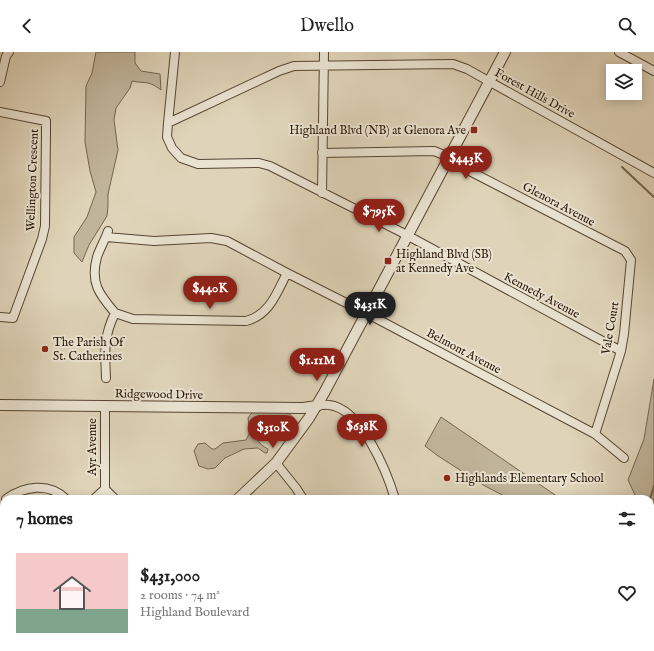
<!DOCTYPE html>
<meta charset="utf-8">
<style>
:root{--surface:#fff;--page:#f6f6f6;--text:#222;--muted:#767676;--line:#e0e0e0;--accent:#8f2418}
body{margin:0;font-family:"IM FELL English",serif;background:var(--page);color:var(--text);height:100vh;display:flex;flex-direction:column;font-size:15px;white-space:nowrap}
*{box-sizing:border-box;margin:0}
p{font-size:13px;color:var(--muted)}
.icon{flex:none;width:22px;height:22px;fill:none;stroke:currentColor;stroke-width:2;stroke-linecap:round;stroke-linejoin:round}
.map{position:relative;flex:1;overflow:hidden}
.sheet{position:absolute;left:0px;top:443px;width:654px;height:156px;display:flex;flex-direction:column;background:var(--surface);border-radius:12px 12px 0 0;box-shadow:0 2px 10px #0003}
.sheet>*{flex:none}
.fabs{position:absolute;left:606px;top:12px;display:grid;gap:8px}
.fabs a{display:grid;place-items:center;width:36px;height:36px;border-radius:0px;background:var(--surface);box-shadow:0 2px 10px #0003;font-size:20px}
.price{position:absolute;translate:-50% -34px;padding:0 9px;border-radius:14px;background:var(--accent);color:#fff;font-size:13px;line-height:26px;filter:drop-shadow(0 1px 2px #0008)}
.price::after{content:'';position:absolute;left:50%;top:24px;width:12px;height:9px;margin-left:-6px;background:inherit;clip-path:polygon(0 0,100% 0,50% 100%)}
.price.on{background:#222;color:#fff}
ul{padding:0;list-style:none}
li{display:flex;align-items:center;gap:12px;height:100px;padding:0 16px}
li+li{border-top:1px solid var(--line)}
li span{display:grid;place-items:center;flex:none;width:112px;height:80px;border-radius:0px;color:#555}
li>.icon{margin-inline-start:auto}
span .icon{width:48px;height:48px;fill:#fffc;stroke-width:1}
li b{font-size:17px}
h2{display:flex;justify-content:space-between;align-items:center;height:48px;padding:0 16px;font-size:17px}
header{display:flex;justify-content:space-between;align-items:center;height:52px;padding:0 16px;background:var(--surface);font-size:18px;font-weight:600}
.map>svg:first-child{display:block}
</style>
<header><svg class="icon" aria-label="back" viewBox="0 0 24 24"><path d="M15 5l-7 7 7 7"/></svg>Dwello<svg class="icon" aria-label="search" viewBox="0 0 24 24"><circle cx="10" cy="10" r="6"/><path d="M15 15l6 6"/></svg></header>
<div class="map">
<svg width="654" height="599" viewBox="0 0 654 599">
<rect width="100%" height="100%" fill="#dfd4b9"/>
<filter id="stains"><feTurbulence type="fractalNoise" baseFrequency=".005" numOctaves="4"/><feColorMatrix values="0 0 0 0 .2 0 0 0 0 .09 0 0 0 0 .02 0 0 0 .5 -.17"/></filter>
<radialGradient id="worn" r=".72"><stop offset=".6" stop-color="#630" stop-opacity="0"/><stop offset="1" stop-color="#630" stop-opacity=".3"/></radialGradient>
<path fill="#c0b49a" stroke="#74644f" d="M96 0H135V11L141 19 160 22 161 38C148 28 147 32 132 29L130 36 116 56 114 68 118 98 108 142V154L107 164 89 193 82 210 74 201V185L87 165 96 140 90 119 85 90 86 34 92 21Z
M654 327V491L650 494V447H634L636 445 628 428 644 387Z
M253 359C264 359 291 355 295 369 296 374 291 377 287 379L278 369C270 369 268 372 263 378 255 387 257 391 268 397L267 401H265L258 396 244 397 225 406 215 416 208 417 199 414 194 399 198 392 205 391 212 397H215L223 391 246 388 250 380 248 366Z
M441 365 561 447H510L485 434 438 404 425 394Z
M654 509V562L650 557V511Z"/>
<g fill="none" stroke-linecap="round" stroke-linejoin="round">
<path stroke="#71614b" stroke-width="2" d="M622 115 654 145
M650 447 654 434
M650 523 654 547"/>
<defs>
<path id="minor" d="M175 0 168 71 167 85 172 96 181 106 198 112 259 111 270 114 401 180 621 299
M619 0 654 19
M0 30 6 4 9 0
M0 60 46 69V79L45 174 42 187 13 266 0 265
M168 71 279 19 294 14 453 12 467 17 483 26 654 121
M322 101 434 99 444 103 456 112 625 199 631 208 624 282 621 299 595 382
M322 141 324 0
M106 185 154 189 211 186 227 189 287 221 366 261 595 382 624 406
M115 261 133 267 246 269C270 263 277 240 287 221
M106 326C105 299 103 286 115 261 99 242 90 231 97 205 100 196 105 188 108 179
M105 354V437
M317 354C321 353 325 352 329 353 361 356 387 420 395 447
M276 411 296 436 303 447
M105 437 115 447
M6 447C24 434 49 430 66 447
M94 447 105 437
M650 501 654 499
M0 532 4 528
M0 591 7 599
M247 595 250 599
M561 595 562 599
M70 599 75 595
M288 599 291 595
M392 599V595"/>
<path id="tertiary" d="M0 353 303 356 317 354
M238 447 276 411 309 366 324 341 505 0"/>
<path id="secondary" d="M0 459 4 463
M116 595 119 599
M128 595 131 599"/>
</defs>
<use href="#minor" stroke="#564531" stroke-width="10"/>
<use href="#tertiary" stroke="#564531" stroke-width="12"/>
<use href="#secondary" stroke="#281504" stroke-width="13"/>
<use href="#minor" stroke="#eae3d2" stroke-width="8"/>
<use href="#tertiary" stroke="#eae3d2" stroke-width="10"/>
<use href="#secondary" stroke="#eae3d2" stroke-width="11"/>
</g>
<g fill="#8f2418" stroke="#eae3d2" stroke-width="1.5">
<rect x="470" y="74" width="8" height="8" rx="2"/>
<rect x="384" y="205" width="8" height="8" rx="2"/>
<circle cx="45" cy="297" r="4"/>
<circle cx="447" cy="426" r="4"/>
</g>
<g text-anchor="middle" stroke-width="4" stroke-linejoin="round" paint-order="stroke">
<g font-size="12" fill="#281504" stroke="#eae3d2">
<text transform="translate(535 41) rotate(29)" y="4">Forest Hills Drive</text>
<text transform="translate(32 128) rotate(-88)" y="4">Wellington Crescent</text>
<text transform="translate(559 152) rotate(28)" y="4">Glenora Avenue</text>
<text transform="translate(542 243) rotate(28)" y="4">Kennedy Avenue</text>
<text transform="translate(610 276) rotate(-80)" y="4">Vale Court</text>
<text transform="translate(464 299) rotate(28)" y="4">Belmont Avenue</text>
<text transform="translate(159 342) rotate(1)" y="4">Ridgewood Drive</text>
<text transform="translate(92 395) rotate(-90)" y="4">Ayr Avenue</text>
</g>
<g font-size="12" fill="#281504" stroke="#eae3d2" text-anchor="start">
<text x="466" y="82" text-anchor="end">Highland Blvd (NB) at Glenora Ave</text>
<text x="396" y="206">Highland Blvd (SB)<tspan x="396" dy="14">at Kennedy Ave</tspan></text>
<text x="53" y="294">The Parish Of<tspan x="53" dy="14">St. Catherines</tspan></text>
<text x="455" y="430">Highlands Elementary School</text>
</g>
</g>
<rect width="100%" height="100%" filter="url(#stains)"/>
<rect width="100%" height="100%" fill="url(#worn)"/>
</svg>
<div class="fabs">
<a><svg class="icon" aria-label="layers" viewBox="0 0 24 24"><path d="M12 4l9 5-9 5-9-5zM3 14l9 5 9-5"/></svg></a>
</div>
<b class="price" style="left:466px;top:128px">$443K</b>
<b class="price" style="left:379px;top:181px">$795K</b>
<b class="price" style="left:210px;top:258px">$440K</b>
<b class="price on" style="left:370px;top:274px">$431K</b>
<b class="price" style="left:317px;top:330px">$1.11M</b>
<b class="price" style="left:362px;top:396px">$638K</b>
<b class="price" style="left:273px;top:397px">$310K</b>
<section class="sheet">
<h2>7 homes<svg class="icon" aria-label="filters" viewBox="0 0 24 24"><path d="M4 7h16M4 17h16"/><circle cx="9" cy="7" r="2"/><circle cx="15" cy="17" r="2"/></svg></h2>
<ul>
<li><span style="background:linear-gradient(#f6c9c9 70%,#7fa58c 0)"><svg class="icon" aria-label="home" viewBox="0 0 24 24"><path d="M3 11l9-7 9 7M6 9v11h12V9"/></svg></span><div><b>$431,000</b><p>2 rooms · 74 m²</p><p>Highland Boulevard</p></div><svg class="icon" aria-label="heart" viewBox="0 0 24 24"><path d="M12 20l-8-8c-3-5 5-10 8-4 3-6 11-1 8 4z"/></svg></li>
</ul>
</section>
</div>
